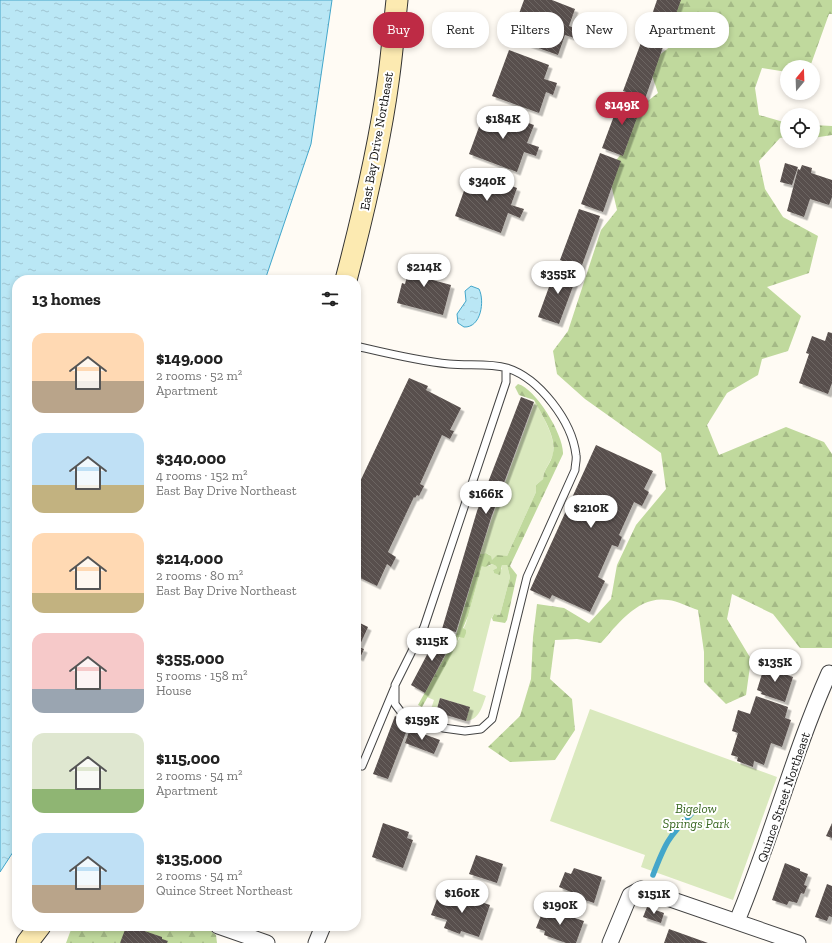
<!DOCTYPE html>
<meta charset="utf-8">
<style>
:root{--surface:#fff;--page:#f6f6f6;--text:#222;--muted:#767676;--accent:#be2b45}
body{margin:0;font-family:"Zilla Slab",serif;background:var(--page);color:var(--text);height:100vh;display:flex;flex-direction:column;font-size:15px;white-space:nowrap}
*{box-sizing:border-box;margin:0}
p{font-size:13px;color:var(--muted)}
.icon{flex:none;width:22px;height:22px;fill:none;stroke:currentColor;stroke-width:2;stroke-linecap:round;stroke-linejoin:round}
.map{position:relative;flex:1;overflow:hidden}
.details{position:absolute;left:12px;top:275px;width:349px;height:656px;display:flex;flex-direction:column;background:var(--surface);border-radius:16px;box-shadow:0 2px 6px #0003}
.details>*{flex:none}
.guide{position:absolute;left:373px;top:12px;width:380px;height:36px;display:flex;gap:8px}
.needle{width:26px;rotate:19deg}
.tools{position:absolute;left:780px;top:60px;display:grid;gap:8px}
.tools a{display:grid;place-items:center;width:40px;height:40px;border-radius:50%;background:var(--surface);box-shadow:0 2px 6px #0003;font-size:20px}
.price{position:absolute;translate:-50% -34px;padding:0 9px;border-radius:14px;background:#fff;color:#222;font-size:13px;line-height:26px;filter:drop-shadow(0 1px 2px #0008)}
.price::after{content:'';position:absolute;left:50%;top:24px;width:12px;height:9px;margin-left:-6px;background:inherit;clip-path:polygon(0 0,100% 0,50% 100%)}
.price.current{background:var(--accent);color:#fff}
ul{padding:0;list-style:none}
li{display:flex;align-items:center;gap:12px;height:100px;padding:0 20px}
li span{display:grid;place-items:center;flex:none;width:112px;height:80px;border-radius:12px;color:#555}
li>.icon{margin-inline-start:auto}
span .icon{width:48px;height:48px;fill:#fffc;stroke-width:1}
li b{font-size:17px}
h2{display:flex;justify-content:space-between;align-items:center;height:48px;padding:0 20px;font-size:17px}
.pill{padding:0 14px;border-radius:16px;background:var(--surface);box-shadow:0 2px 6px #0003;font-size:14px;line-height:36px}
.pill.current{background:var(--accent);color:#fff}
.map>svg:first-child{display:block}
</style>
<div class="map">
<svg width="832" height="943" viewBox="0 0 832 943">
<defs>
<pattern id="forest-firs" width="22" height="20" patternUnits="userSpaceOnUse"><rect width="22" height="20" fill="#c0d99d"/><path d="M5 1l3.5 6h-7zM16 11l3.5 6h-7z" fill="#a4b986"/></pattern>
<pattern id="water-ripples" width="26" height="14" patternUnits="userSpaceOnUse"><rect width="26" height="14" fill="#bae7f5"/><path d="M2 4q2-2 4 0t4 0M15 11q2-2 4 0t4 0" fill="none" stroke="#9fc5d1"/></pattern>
<pattern id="building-back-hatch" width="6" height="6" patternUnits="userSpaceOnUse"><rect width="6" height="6" fill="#59504d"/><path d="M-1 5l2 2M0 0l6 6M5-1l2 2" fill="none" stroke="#6c6562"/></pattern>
<filter id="shadow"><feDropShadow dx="3.5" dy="3.5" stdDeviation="0" flood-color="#0004"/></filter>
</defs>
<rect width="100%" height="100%" fill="#fffbf4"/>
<path fill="#dae9be" d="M535 402C542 414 557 440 553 454 550 464 544 468 543 479L536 485V492L507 556 492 561 490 555 486 553 480 554 492 518Z
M492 564 496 566 497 568 493 570 494 573 502 569V565H507L510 577 500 615 494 614 491 619 473 691 486 696C482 707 479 720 466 721L469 707 440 698 436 712 431 709 434 700 427 697 456 645 466 623 482 566H489Z
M590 709 777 777 733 900 641 867 645 855 550 821Z"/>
<path fill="url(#forest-firs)" d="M668 0H832V14H829L810 67H787V72L762 68 755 88 759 115 787 123V137L780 138 759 161 765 189 783 217 818 236 809 273 767 287 801 316 788 351 762 359 758 375 727 393 707 425 719 455 786 427 824 442 832 454V648H800L773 614 732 594 727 619 751 659 746 695 726 704 704 682V652L698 610C688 607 678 601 668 600 639 595 618 624 601 643L577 639 555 640 550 679 572 699 575 730 555 760 510 762 488 747 520 716 531 679 533 637 537 604 564 608 589 623 611 599 617 565 636 525 666 489 661 453 585 399 557 374 553 351 568 331 601 230 617 210 608 171 627 146 626 118 658 93 648 64 676 42 661 18Z
M813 125 832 126V135L813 138Z
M518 384C536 389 564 435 563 454L510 566 517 575 507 620 505 623 493 621 492 618 494 614 500 615 510 577 507 565H502L500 575 494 573 493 570 497 568 496 566 492 564 485 567 482 566 468 616 463 628 466 630V633L464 638 459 637 452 654 422 707 418 705 454 640V635H456L480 554 486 553 491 556 492 560 497 555 507 556 536 492V485L543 479C544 468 551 464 553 453 557 438 541 413 534 400L519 395 515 387Z
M74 926H186L187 931 204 926 216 935 217 943H66L72 927Z"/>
<path fill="url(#water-ripples)" stroke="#43a6ca" d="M0 0H332L311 144 265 280H17V846L0 872Z
M471 286 479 289C485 301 481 328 464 327L458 323 457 314 466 301 465 291Z"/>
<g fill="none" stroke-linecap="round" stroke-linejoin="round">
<path stroke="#43a6ca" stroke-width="5.5" d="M653 875C665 844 668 837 692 813"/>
</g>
<path fill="url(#building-back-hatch)" filter="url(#shadow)" d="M524 0H552L575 9 569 26 580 30 577 39 565 35 558 55 510 38Z
M657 0H681L666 42 645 35Z
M642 40 663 47 645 99 623 91Z
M509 50 549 65 544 79 557 83 553 95 546 92 539 113 492 96Z
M621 97 642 104 623 156 602 148Z
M486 108 534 125 527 143 539 147 536 156 524 152 517 172 469 154Z
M600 153 621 161 603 212 581 204Z
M785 163 798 167 792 185 780 182Z
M802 165 812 168 811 173 832 180V197L829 205 810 199 804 217 787 211 798 169 800 170Z
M471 171 517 188 511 205 524 209 520 218 508 213 501 233 455 216Z
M579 209 600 216 581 268 560 260Z
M413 254 434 260 429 279 451 285 443 315 397 303 402 283 405 284Z
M557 265 578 273 559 324 538 317Z
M828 332 832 333V383L828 394 799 383 809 354 806 353 812 336 825 341Z
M409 378 428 386 426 390 461 408 450 430 454 431 450 439 442 435 420 484 424 486 419 496 417 495 415 498 414 497 388 552 396 557 391 567 387 564 377 586 356 576V490Z
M521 397 534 402 491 518 456 632 442 629 477 511Z
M596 445 653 471 644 489 649 492 642 506 634 502 619 535 622 537 618 547 612 545 598 577 605 581 590 612 552 595 550 599 530 590Z
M356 621 368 627 359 647 364 649 360 658 356 656Z
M439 632 453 640 425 693 411 685Z
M765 664 781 669 779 672 793 677 785 702 761 694 762 692 757 690Z
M756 696 788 707 785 718 791 720 782 747 771 743 764 765 754 761 753 767 737 761 738 757 731 755 738 733 732 731 738 710 750 714Z
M440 698 470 707 466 721 436 712Z
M395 716 410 722 388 779 373 774Z
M410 729 440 740 434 754 405 743Z
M383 823 409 832 407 838 413 840 403 868 372 857Z
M832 823V838L826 836Z
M476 855 503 864 497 883 469 874Z
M785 863 800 869V871L808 874 804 885 807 886 804 894 801 893 797 903 789 901 787 905 772 900Z
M574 868 602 877 594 903 570 895 571 892 559 887 565 872 571 874Z
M827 884 832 886V917L829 916 827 921 815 917Z
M454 893 490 905 479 937 461 931 460 934 444 928 447 920 431 915 437 899 450 903Z
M647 907 664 913 661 923 643 917Z
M544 908 584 921 576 943H566L544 935 545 931 536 928Z
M126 927 133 929V927L162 937V939L168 941 167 943H120Z
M669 929 708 943H664Z"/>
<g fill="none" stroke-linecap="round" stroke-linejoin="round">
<defs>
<path id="lane" d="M356 346C386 353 418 361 449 364 467 366 489 363 507 368 539 378 572 421 576 455 577 459 575 465 575 470L527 577 492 719 481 729 465 731 443 728 404 716 395 704V685L424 627 506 382V368
M362 766 394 689"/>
<path id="street" d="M737 921C771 840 793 754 829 673
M218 926 267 943
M316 943 323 926
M610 943 630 895 641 889 798 943"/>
<path id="secondary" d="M346 280C363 215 379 149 388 82 392 55 394 27 397 0
M27 943 40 926"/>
</defs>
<use href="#lane" stroke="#434343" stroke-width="9"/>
<use href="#street" stroke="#434343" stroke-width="17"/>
<use href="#secondary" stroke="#323232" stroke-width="23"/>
<use href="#lane" stroke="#fff" stroke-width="7"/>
<use href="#street" stroke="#fff" stroke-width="15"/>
<use href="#secondary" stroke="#fceab1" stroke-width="21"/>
</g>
<g text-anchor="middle" stroke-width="4" stroke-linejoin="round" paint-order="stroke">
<g font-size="13" fill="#101010" stroke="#fff">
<text transform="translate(376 141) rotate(-80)" y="5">East Bay Drive Northeast</text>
<text transform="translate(783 797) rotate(-71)" y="5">Quince Street Northeast</text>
</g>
<g font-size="13" font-style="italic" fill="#396721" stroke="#fff">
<text x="696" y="813">Bigelow<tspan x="696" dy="15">Springs Park</tspan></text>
</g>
</g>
</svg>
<div class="tools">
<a><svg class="needle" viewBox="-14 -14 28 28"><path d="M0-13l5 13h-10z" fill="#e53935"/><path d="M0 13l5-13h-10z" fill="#767676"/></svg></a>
<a><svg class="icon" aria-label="locate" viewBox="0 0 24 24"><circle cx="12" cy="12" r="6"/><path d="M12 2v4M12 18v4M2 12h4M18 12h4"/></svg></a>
</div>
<b class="price current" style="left:622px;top:126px">$149K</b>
<b class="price" style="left:503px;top:140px">$184K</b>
<b class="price" style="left:487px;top:202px">$340K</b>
<b class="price" style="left:424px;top:288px">$214K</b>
<b class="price" style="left:558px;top:295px">$355K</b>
<b class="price" style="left:486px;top:515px">$166K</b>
<b class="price" style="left:591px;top:529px">$210K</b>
<b class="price" style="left:432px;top:662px">$115K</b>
<b class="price" style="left:775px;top:683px">$135K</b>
<b class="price" style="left:422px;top:741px">$159K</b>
<b class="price" style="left:462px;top:914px">$160K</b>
<b class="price" style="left:654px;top:915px">$151K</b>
<b class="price" style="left:560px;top:926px">$190K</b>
<div class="guide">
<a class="pill current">Buy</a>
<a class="pill">Rent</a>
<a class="pill">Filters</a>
<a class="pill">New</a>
<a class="pill">Apartment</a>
</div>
<section class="details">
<h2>13 homes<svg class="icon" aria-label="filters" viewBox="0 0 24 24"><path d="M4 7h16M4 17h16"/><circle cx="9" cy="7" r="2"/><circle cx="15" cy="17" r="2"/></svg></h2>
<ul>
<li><span style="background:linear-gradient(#ffd9b3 60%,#b9a48a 0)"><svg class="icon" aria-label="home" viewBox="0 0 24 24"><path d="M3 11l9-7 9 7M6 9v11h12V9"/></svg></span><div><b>$149,000</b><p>2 rooms · 52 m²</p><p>Apartment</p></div></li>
<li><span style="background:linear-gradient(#bfe0f5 65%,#c2b280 0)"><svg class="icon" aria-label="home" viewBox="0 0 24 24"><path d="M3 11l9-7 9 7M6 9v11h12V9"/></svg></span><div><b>$340,000</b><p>4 rooms · 152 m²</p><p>East Bay Drive Northeast</p></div></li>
<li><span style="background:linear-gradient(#ffd9b3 75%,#c2b280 0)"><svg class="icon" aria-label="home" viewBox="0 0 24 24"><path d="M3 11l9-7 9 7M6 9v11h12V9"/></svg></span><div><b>$214,000</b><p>2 rooms · 80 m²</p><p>East Bay Drive Northeast</p></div></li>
<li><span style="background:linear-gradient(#f6c9c9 70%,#9aa5b1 0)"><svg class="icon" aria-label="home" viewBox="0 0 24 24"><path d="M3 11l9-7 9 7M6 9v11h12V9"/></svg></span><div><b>$355,000</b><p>5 rooms · 158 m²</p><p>House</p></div></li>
<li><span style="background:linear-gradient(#dfe7d0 70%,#8fb573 0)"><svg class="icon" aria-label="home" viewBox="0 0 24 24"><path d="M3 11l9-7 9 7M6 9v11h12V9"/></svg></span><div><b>$115,000</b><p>2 rooms · 54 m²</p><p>Apartment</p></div></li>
<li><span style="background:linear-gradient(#bfe0f5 65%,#b9a48a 0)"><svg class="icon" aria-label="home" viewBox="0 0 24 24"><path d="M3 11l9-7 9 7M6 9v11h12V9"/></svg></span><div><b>$135,000</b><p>2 rooms · 54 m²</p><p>Quince Street Northeast</p></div></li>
</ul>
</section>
</div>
